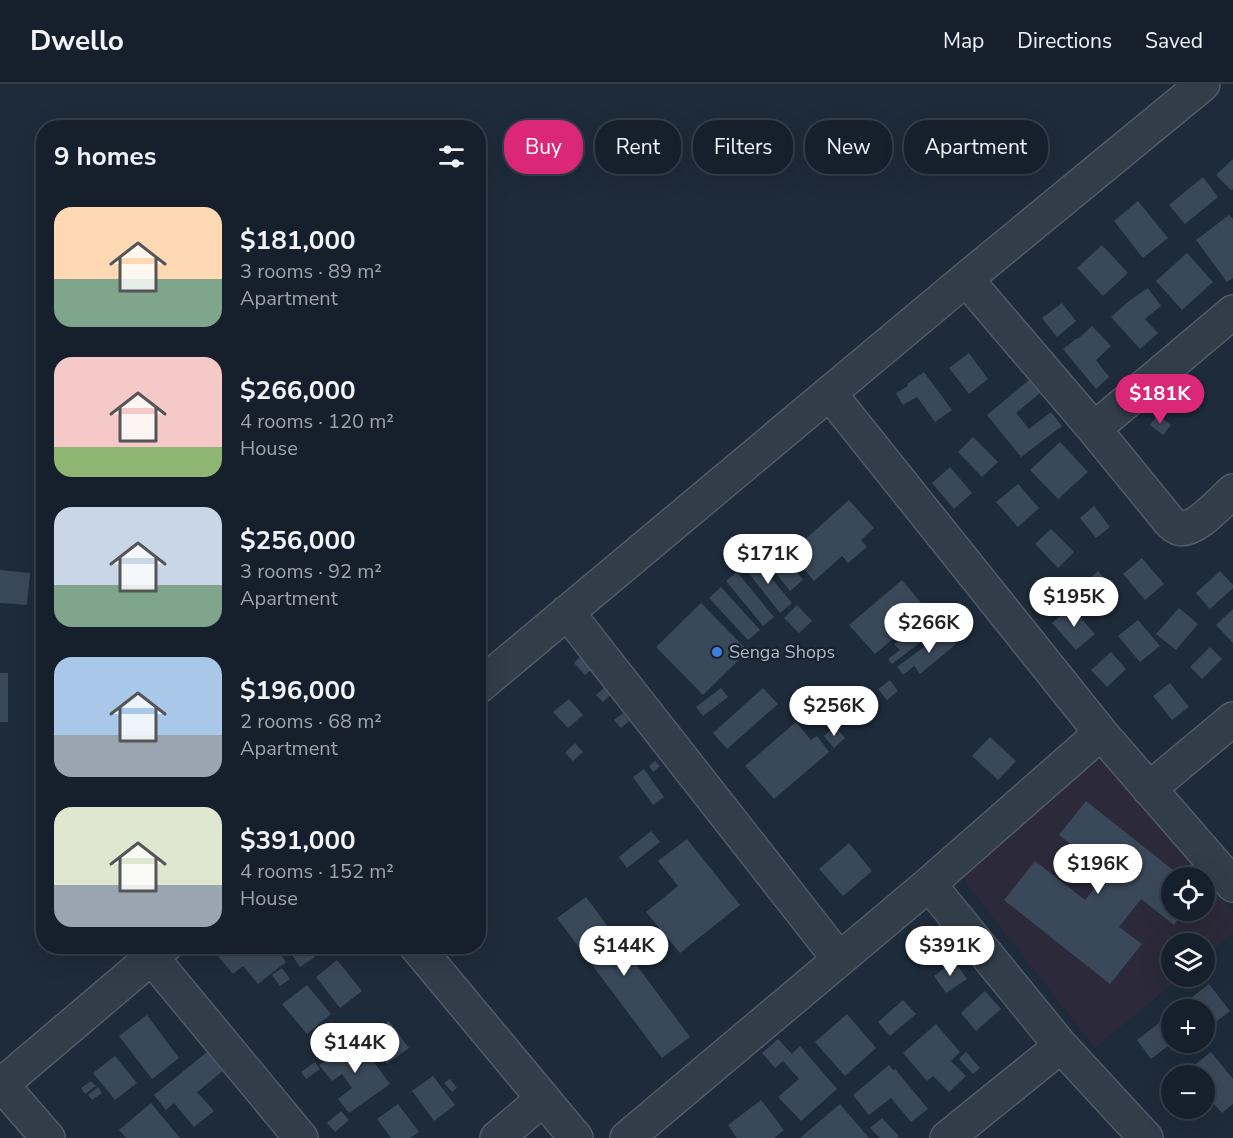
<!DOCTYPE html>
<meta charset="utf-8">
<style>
:root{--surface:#16202c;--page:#232d38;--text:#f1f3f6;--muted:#9ea3a9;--line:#353e48;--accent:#db2777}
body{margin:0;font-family:"Nunito Sans",sans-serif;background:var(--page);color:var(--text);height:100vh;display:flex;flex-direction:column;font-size:22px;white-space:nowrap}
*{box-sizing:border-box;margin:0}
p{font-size:20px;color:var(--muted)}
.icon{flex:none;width:33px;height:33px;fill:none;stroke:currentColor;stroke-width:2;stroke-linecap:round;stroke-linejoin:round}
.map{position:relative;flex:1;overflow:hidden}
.sheet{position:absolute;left:36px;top:36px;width:450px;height:834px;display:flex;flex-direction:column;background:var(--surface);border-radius:24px;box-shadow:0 6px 24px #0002,0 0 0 2px var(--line)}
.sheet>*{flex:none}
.banner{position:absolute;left:504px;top:36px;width:570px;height:54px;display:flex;gap:12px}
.controls{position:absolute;left:1161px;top:783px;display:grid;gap:12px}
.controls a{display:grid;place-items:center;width:54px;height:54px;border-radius:50%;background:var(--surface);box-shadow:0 6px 24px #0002,0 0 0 2px var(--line);font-size:30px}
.price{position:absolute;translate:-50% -51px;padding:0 14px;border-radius:21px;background:#fff;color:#222;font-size:20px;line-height:39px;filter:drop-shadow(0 2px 3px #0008)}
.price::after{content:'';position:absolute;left:50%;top:36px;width:18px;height:14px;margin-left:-9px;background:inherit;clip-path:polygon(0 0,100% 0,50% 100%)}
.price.on{background:var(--accent);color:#fff}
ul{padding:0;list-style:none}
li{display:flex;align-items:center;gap:18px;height:150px;padding:0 18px}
li span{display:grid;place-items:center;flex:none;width:168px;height:120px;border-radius:18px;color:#555}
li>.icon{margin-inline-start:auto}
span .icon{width:72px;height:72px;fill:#fffc;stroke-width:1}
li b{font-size:26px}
h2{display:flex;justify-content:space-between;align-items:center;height:72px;padding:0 18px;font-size:26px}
.tag{padding:0 21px;border-radius:24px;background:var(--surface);box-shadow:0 6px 24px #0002,0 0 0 2px var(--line);font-size:21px;line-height:54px}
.tag.on{background:var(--accent);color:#fff}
header{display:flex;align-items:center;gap:36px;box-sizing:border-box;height:84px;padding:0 30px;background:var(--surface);border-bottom:2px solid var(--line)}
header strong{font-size:28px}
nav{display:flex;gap:33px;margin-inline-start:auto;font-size:21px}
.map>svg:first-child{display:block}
</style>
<header>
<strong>Dwello</strong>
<nav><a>Map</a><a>Directions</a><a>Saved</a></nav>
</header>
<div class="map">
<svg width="1233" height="1054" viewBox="0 0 1233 1054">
<rect width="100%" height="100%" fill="#1e2b3a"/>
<path fill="#2c2a3a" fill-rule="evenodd" d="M1081 675 1110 679 1233 828V849L1205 873 1204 860H1172V892L1181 893 1095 964 966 799V770ZM1172 794H1204V826H1172Z"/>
<path fill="#3a495a" d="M1233 75V105L1231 106 1216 91Z
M1203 93 1218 113 1185 140 1169 121Z
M1138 117 1168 154 1143 174 1114 137Z
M1229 131 1233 135V194L1227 198 1196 156Z
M1102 161 1128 189 1103 212 1077 184Z
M1187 169 1213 198 1182 226 1156 197Z
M1148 204 1161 222 1145 235 1158 249 1140 265 1111 233 1129 217Z
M1062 219 1076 237 1057 253 1042 234Z
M1092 242 1111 262 1096 276 1109 293 1096 305 1063 265 1077 254 1078 255Z
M969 269 988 295 969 310 949 284Z
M924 288 952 326 935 338 917 313 903 321 896 309 908 302 907 300Z
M1029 296 1040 309 1016 329 1029 345 1051 328 1062 342 1021 373 987 331Z
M1158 331 1171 341 1163 351 1150 341Z
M973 353 998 378 982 393 958 368Z
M1060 358 1088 388 1058 415 1030 386Z
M950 383 972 409 954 425 932 399Z
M1018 400 1039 424 1018 443 996 418Z
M849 416 874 444 861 456 867 463 848 479 842 472 814 497 790 469Z
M1094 422 1110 443 1096 454 1080 434Z
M1051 445 1074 468 1058 484 1035 460Z
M773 457 803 496 790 507 759 468Z
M754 473 792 519 780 529 743 482Z
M1142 474 1164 500 1145 516 1123 490Z
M0 486 30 489 27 521 0 519Z
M1098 487 1119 512 1098 529 1078 504Z
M1220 487 1233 501V504L1210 525 1196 509Z
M737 488 774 533 763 542 726 497Z
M902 496 927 526 875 570 849 541Z
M721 503 760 546 748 556 709 514Z
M701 519 748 567 703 611 656 563Z
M797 521 812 537 799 549 784 534Z
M1071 523 1095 550 1076 566 1052 539Z
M1179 524 1198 540 1176 566 1156 550Z
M1233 525V559L1216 541Z
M931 530 942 542 892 580 888 575 900 566 894 560Z
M1138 536 1160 562 1140 578 1118 552Z
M947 546 956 560 920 590 914 582 903 591 897 583Z
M1210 563 1222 575 1202 595 1190 583Z
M1111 568 1126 585 1107 603 1091 586Z
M582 571 593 584 585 591 574 579Z
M0 589H8V638H0Z
M890 596 898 607 887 616 878 605Z
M1170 599 1189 623 1172 636 1153 612Z
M606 602 612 609 603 618 596 611Z
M721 604 728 613 703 632 696 623Z
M763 604 778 620 727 665 713 649Z
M569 615 583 631 568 644 553 628Z
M623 629 629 637 621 644 614 636Z
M796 638 811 656 817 652 829 668 774 715 745 682Z
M835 642 845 654 834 664 824 652Z
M990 653 1016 677 998 696 972 672Z
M575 659 583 668 573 677 565 669Z
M655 677 660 682 653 688 649 682Z
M644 685 664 713 653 721 633 693Z
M1086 717 1183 794H1172V826H1186L1174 841 1141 815 1119 843 1142 860 1110 900 1004 816 1035 777 1085 816 1107 788 1059 751Z
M651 747 660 758 627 784 619 773Z
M687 755 740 821 680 869 646 828 678 802 658 777Z
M849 759 872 787 843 812 819 785Z
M586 813 690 953 662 974 557 834Z
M229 862H275L286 878 258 900 243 882 233 890 218 872Z
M305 862H308L315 873 300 883 292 871Z
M337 876 362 907 340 924 316 893Z
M954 877 967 895 946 909 934 892Z
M282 884 290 895 280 902 272 891Z
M1209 900 1230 927 1212 941 1204 931V926H1200L1191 914Z
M307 901 331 930 307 950 282 920Z
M985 907 1001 925 976 947 961 929Z
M903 916 916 930 890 952 878 938Z
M1172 929V959L1151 975 1137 956Z
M847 930 876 964 845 992 815 958Z
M147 931 179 974 152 995 119 952Z
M389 937 409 964 387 980 368 953Z
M936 940 960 968 951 977 966 992 949 1008 933 992 927 997 903 969Z
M356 954 390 1000 349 1029 338 1015 352 1004 342 990 332 997 319 981Z
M778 955 792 970 800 962 837 1005 801 1037 778 1013 799 995 783 977 775 984 762 969Z
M1172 958H1196L1179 969Z
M207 968 223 987 197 1008 214 1027 194 1043 174 1019 166 1026 154 1011Z
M966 968 980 984 973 990 959 975Z
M1211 968 1233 995V1020L1222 1029 1209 1014 1204 1017V992H1191L1187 987Z
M115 972 137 999 115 1016 93 989Z
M315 978 320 985 306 995 301 988Z
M889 981 893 986 895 985 928 1025 911 1038 891 1014 869 1031 853 1011Z
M433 992 455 1021 434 1037 412 1007Z
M450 995 457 1004 452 1008 444 999Z
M91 997 96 1002 85 1010 81 1004Z
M1170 1001 1172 1003V1015L1167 1019 1159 1010Z
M98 1003 102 1009 92 1016 88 1011Z
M761 1016 784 1046 774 1054H737L728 1041Z
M151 1019 180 1054H126L119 1046Z
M398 1020 419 1048 410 1054H391L377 1035Z
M840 1020 869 1054H800L826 1032Z
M341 1027 349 1036 335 1048 327 1039Z
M882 1034 899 1052 897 1054H880L870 1044Z"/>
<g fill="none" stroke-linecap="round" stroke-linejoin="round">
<defs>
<path id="minor" d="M966 195 1094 345 1170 438C1172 440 1176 443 1178 444 1193 450 1222 417 1233 407
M830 310 1101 649 1233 801
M1094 345 1233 228
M567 528 839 875
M478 603 966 195 1203 0
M1149 705 1233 635
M929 800 1061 962 1146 1054
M416 862 576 1054
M152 874 301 1054
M2 1001 48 1054
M0 1002 165 862
M497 1054 543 1015
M627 1054 929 800 1101 649
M947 1054 1061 962"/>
</defs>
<use href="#minor" stroke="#505a68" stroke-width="36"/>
<use href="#minor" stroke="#323d4a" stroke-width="33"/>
</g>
<circle fill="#3f7fe0" stroke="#18222e" stroke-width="2" cx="717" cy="568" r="6"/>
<g text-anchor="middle" stroke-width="4.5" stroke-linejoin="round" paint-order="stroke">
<g font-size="18" fill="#acb7c7" stroke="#18222e" text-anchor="start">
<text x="729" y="574">Senga Shops</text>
</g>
</g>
</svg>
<div class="controls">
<a><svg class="icon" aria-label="locate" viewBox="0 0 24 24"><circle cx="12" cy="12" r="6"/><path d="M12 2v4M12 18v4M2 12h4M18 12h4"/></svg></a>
<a><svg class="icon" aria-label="layers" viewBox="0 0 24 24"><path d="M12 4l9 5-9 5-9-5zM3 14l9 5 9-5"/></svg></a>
<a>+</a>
<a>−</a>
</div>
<b class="price on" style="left:1160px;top:341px">$181K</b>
<b class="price" style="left:768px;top:501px">$171K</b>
<b class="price" style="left:1074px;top:544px">$195K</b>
<b class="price" style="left:929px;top:570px">$266K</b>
<b class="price" style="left:834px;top:653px">$256K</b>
<b class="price" style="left:1098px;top:811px">$196K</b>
<b class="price" style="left:624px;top:893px">$144K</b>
<b class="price" style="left:950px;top:893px">$391K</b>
<b class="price" style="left:355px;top:990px">$144K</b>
<div class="banner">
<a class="tag on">Buy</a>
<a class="tag">Rent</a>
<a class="tag">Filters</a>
<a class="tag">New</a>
<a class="tag">Apartment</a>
</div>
<section class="sheet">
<h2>9 homes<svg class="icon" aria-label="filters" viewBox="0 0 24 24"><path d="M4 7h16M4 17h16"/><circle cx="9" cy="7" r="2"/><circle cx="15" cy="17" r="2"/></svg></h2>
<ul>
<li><span style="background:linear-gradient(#ffd9b3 60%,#7fa58c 0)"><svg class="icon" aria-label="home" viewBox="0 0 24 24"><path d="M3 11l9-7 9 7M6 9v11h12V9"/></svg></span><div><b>$181,000</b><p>3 rooms · 89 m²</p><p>Apartment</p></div></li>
<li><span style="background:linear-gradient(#f6c9c9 75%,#8fb573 0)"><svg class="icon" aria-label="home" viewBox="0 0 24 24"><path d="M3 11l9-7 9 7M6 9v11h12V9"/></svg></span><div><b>$266,000</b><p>4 rooms · 120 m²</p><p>House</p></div></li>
<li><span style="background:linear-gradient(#c9d6e8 65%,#7fa58c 0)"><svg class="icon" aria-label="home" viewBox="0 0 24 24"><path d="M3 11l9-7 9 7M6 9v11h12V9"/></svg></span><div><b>$256,000</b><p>3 rooms · 92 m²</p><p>Apartment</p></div></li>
<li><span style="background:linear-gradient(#a9c7e8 65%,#9aa5b1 0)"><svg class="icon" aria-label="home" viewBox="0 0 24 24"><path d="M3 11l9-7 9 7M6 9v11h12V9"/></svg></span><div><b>$196,000</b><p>2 rooms · 68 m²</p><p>Apartment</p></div></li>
<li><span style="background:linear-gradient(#dfe7d0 65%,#9aa5b1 0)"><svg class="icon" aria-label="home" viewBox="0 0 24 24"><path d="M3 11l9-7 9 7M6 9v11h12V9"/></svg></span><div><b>$391,000</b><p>4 rooms · 152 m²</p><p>House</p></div></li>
</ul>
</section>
</div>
